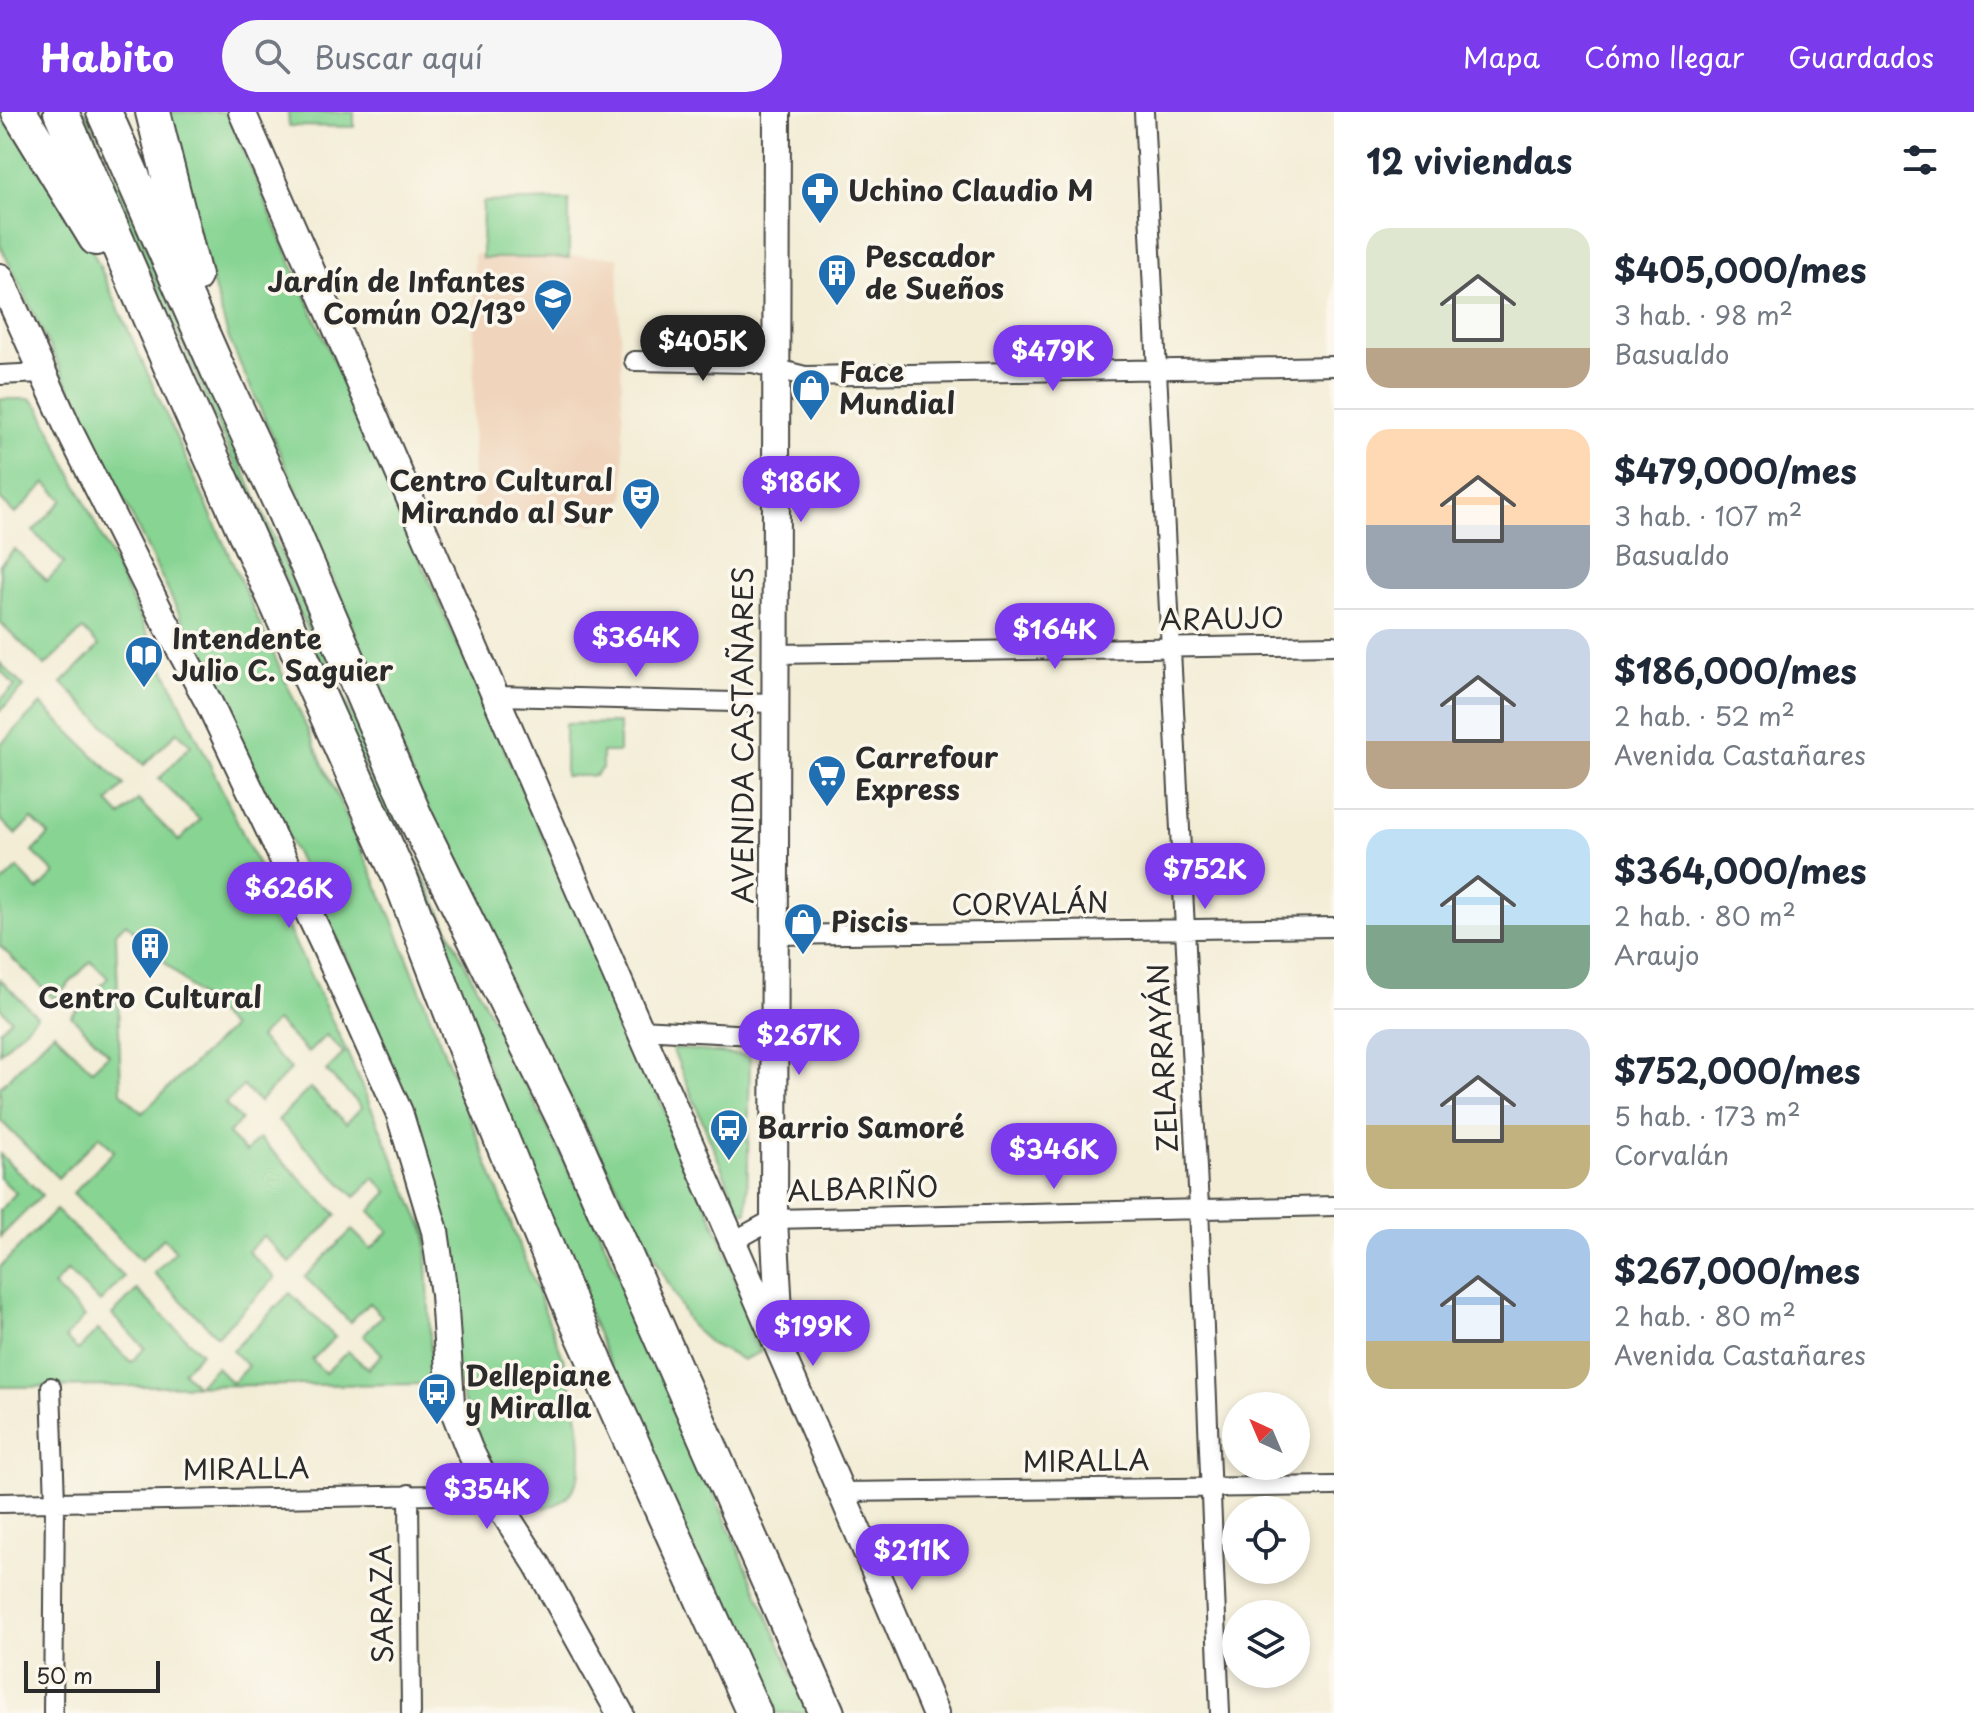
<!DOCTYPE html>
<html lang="es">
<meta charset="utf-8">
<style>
:root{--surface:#fff;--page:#f6f6f7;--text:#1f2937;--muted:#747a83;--line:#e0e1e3;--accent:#7c3aed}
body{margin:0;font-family:"Playpen Sans",sans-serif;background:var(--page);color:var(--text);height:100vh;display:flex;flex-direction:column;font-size:30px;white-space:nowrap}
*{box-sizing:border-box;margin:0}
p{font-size:26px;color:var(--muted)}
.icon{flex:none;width:44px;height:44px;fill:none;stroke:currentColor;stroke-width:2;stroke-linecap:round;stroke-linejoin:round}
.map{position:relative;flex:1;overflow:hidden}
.drawer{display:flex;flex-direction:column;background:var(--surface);width:640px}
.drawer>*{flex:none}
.needle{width:52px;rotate:316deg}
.tools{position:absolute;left:1222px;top:1280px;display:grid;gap:16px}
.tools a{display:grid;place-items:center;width:88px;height:88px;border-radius:50%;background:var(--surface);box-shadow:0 4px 12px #0003;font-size:40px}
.scale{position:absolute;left:24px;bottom:20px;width:136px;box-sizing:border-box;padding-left:8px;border:4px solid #2b2b2b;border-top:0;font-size:22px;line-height:28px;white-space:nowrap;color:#2b2b2b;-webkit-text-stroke:6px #fbf7ec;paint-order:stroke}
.price{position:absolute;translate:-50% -68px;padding:0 18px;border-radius:28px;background:var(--accent);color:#fff;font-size:26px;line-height:52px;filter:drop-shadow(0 2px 4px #0008)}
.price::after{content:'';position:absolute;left:50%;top:48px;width:24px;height:18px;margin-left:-12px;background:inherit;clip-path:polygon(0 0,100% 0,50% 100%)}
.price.current{background:#222;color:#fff}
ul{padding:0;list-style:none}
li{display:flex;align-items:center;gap:24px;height:200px;padding:0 32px}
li+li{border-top:2px solid var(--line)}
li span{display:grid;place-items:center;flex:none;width:224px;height:160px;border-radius:24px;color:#555}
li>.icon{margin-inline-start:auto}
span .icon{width:96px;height:96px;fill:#fffc;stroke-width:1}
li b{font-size:34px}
h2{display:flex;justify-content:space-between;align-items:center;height:96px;padding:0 32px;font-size:34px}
header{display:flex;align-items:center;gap:48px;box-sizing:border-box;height:112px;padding:0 40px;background:var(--accent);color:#fff}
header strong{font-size:38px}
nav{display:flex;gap:44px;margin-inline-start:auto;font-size:28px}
.search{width:560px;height:72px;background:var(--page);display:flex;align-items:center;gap:20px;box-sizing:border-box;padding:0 28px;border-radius:44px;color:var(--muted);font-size:30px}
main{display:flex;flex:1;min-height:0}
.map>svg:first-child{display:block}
</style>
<header>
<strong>Habito</strong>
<div class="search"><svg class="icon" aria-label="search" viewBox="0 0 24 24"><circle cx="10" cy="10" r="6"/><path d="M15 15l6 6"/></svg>Buscar aquí</div>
<nav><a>Mapa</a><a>Cómo llegar</a><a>Guardados</a></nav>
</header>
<main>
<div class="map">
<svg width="1334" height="1601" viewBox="0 0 1334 1601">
<rect width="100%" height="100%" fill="#fbf7ec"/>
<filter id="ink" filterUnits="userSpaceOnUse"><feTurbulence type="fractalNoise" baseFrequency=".0125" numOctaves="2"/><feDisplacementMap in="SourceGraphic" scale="16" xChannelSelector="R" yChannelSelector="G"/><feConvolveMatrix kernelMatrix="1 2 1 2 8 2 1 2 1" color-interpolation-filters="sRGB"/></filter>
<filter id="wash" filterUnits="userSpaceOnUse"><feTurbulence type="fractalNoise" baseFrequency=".006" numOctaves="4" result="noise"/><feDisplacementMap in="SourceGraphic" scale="32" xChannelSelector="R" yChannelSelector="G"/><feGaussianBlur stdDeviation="1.8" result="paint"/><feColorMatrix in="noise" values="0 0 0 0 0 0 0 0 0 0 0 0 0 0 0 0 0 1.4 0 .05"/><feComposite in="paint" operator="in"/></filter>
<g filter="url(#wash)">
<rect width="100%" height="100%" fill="#f3edd6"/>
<path fill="#f0d5bc" d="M474 142 618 145 625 387 608 395 600 412 473 410Z"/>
<path fill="#87d493" stroke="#59805f" stroke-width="2" fill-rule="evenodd" d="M0 0H10L90 133 392 806 562 1243C573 1282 609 1392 539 1396 524 1397 511 1391 502 1378 497 1370 493 1359 489 1350 475 1322 464 1295 456 1264L392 955 361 876 0 133Z
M80 0H86L415 746 460 842 598 1116 810 1601H766L617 1269 308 519Z
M163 0H227L376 348 722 1128 761 1240 743 1248 711 1232 691 1214 453 765 301 388 229 227Z
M288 0H354V15L289 14Z
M569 88V146H482L483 90Z
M0 287H31L40 296 347 940 426 1122 432 1272 0 1275V1155L56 1098 124 1165 100 1190 67 1159 53 1174 85 1205 65 1226 78 1238 98 1218 131 1250 145 1236 112 1203 137 1178 201 1241 183 1259 197 1274 216 1255 232 1271 248 1254 232 1239 290 1181 335 1225 312 1248 325 1261 348 1239 368 1257 382 1242 363 1223 382 1204 369 1191 350 1210 305 1165 352 1118 371 1137 389 1119 370 1099 388 1080 374 1066 355 1085 278 1008 310 976 346 1011 362 995 326 959 344 941 326 923 308 941 276 909 259 926 291 957 259 990 243 974 225 992 241 1008 228 1022 246 1040 259 1026 337 1103 290 1151 263 1124 248 1139 275 1166 217 1224 154 1161 176 1139 164 1126 141 1148 73 1081 114 1039 100 1024 58 1066 0 1008V975L54 920 92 958 109 942 71 904 108 866 91 849 54 887 0 834V773L17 756 38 778 55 761 33 740 49 723 32 707 16 723 0 707V633L41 592 124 673 108 690 121 704 138 688 179 729 200 708 159 667 191 633 177 620 144 653 62 571 99 534 83 517 45 554 0 510V452L15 437 47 469 64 451 33 419 63 388 46 371 15 402 0 387ZM126 811 231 916 142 1001 121 980 116 821Z
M0 551 24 575 0 599V588L15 574 0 558Z
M619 611V640H602V656L595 664H565V612Z
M0 867 37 904 0 941V918L11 907 0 896Z
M672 936 750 944 747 1100H740Z
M0 1042 42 1083 0 1125V1098L16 1081 0 1066Z"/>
</g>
<g filter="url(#ink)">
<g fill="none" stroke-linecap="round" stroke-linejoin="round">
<defs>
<path id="street" d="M1144 0 1199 1096 1220 1601
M634 249 753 251 805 264 1334 254
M0 263 41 261
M776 542 1334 533
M495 584 776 591
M775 823 1334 815
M640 917 774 924
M734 1129 774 1107 1334 1094
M51 1275 55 1390 53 1601
M840 1380 1334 1374
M409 1382 411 1601
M0 1391 492 1382"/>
<path id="secondary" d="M242 0C354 254 462 510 573 764 694 1043 818 1321 935 1601
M777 0 774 1107 780 1218
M0 165 68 316 163 506 209 591 325 835 399 1000 435 1119 444 1182 451 1291 469 1337 492 1382 537 1452 620 1601"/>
<path id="highway" d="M19 0 96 126
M61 0 177 268 401 768 482 980 576 1207 754 1601
M104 0 218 258 282 394 415 705 571 1021 827 1601
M153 0 194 164"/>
</defs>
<use href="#street" stroke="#494845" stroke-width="22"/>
<use href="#secondary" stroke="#494845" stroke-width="30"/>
<use href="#highway" stroke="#494845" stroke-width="38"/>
<use href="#street" stroke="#fff" stroke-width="18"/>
<use href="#secondary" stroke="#fff" stroke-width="26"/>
<use href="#highway" stroke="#fff" stroke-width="34"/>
</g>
</g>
<defs>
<symbol id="pharmacy-pin" viewBox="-11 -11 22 30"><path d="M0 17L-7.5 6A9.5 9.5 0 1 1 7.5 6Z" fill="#1f6fb2" stroke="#fbf7ec"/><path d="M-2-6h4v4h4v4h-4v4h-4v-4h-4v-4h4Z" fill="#fff"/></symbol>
<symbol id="building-pin" viewBox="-11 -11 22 30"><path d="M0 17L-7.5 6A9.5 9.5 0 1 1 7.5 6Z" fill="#1f6fb2" stroke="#fbf7ec"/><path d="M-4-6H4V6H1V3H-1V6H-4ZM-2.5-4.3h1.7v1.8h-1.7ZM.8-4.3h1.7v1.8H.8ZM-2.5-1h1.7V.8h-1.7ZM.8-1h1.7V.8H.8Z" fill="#fff"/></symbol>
<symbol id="school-pin" viewBox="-11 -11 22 30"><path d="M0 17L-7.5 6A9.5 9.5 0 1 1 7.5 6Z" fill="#1f6fb2" stroke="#fbf7ec"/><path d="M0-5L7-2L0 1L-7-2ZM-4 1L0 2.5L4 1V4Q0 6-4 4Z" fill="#fff"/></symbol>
<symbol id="shop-pin" viewBox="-11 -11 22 30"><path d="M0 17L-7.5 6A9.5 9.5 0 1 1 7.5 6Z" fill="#1f6fb2" stroke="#fbf7ec"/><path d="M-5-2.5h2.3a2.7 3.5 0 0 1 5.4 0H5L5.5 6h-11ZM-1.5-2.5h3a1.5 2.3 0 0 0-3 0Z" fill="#fff"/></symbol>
<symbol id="theatre-pin" viewBox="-11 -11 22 30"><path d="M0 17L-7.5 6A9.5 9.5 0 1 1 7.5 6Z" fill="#1f6fb2" stroke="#fbf7ec"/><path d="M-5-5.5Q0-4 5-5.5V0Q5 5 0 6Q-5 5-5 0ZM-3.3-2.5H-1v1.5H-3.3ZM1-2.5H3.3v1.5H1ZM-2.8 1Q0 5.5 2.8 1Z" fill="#fff"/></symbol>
<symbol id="library-pin" viewBox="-11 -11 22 30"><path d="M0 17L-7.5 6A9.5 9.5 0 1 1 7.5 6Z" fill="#1f6fb2" stroke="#fbf7ec"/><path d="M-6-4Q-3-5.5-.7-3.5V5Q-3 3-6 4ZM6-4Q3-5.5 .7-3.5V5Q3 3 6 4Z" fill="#fff"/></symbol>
<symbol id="supermarket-pin" viewBox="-11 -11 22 30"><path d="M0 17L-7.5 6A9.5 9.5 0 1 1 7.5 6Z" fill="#1f6fb2" stroke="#fbf7ec"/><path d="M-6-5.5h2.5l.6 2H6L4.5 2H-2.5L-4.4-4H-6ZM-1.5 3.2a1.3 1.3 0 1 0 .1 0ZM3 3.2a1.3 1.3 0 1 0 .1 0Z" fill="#fff"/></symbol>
<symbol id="bus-pin" viewBox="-11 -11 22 30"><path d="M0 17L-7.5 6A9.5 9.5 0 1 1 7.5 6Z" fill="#1f6fb2" stroke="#fbf7ec"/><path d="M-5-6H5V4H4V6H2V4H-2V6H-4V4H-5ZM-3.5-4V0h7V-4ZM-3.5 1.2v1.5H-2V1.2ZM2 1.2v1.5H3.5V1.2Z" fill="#fff"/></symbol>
</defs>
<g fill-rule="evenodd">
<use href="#pharmacy-pin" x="798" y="57" width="44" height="60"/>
<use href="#building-pin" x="815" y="139" width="44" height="60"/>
<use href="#school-pin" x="531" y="164" width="44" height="60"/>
<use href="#shop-pin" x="789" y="254" width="44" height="60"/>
<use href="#theatre-pin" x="619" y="363" width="44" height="60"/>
<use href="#library-pin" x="122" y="521" width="44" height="60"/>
<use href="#supermarket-pin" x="805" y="640" width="44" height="60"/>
<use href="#shop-pin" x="781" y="788" width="44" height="60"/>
<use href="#building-pin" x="128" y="812" width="44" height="60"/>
<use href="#bus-pin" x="707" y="994" width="44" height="60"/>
<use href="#bus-pin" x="415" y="1258" width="44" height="60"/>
</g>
<g text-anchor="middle" stroke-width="7" stroke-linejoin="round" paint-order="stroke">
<g font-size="28" font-weight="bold" fill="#2b2b2b" stroke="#fbf7ec" text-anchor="start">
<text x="848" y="89">Uchino Claudio M</text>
<text x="865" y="155">Pescador<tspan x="865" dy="32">de Sueños</tspan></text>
<text x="525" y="180" text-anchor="end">Jardín de Infantes<tspan x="525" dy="32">Común 02/13°</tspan></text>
<text x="839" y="270">Face<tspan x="839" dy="32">Mundial</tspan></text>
<text x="613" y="379" text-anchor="end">Centro Cultural<tspan x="613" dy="32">Mirando al Sur</tspan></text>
<text x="172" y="537">Intendente<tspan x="172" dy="32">Julio C. Saguier</tspan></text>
<text x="855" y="656">Carrefour<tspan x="855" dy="32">Express</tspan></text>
<text x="831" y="820">Piscis</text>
<text x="150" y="896" text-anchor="middle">Centro Cultural</text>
<text x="757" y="1026">Barrio Samoré</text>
<text x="465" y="1274">Dellepiane<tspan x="465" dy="32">y Miralla</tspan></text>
</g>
<g font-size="28" fill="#2b2b2b" stroke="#fbf7ec">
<text transform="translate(1222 507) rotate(-1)" y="10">ARAUJO</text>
<text transform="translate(743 623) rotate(-90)" y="10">AVENIDA CASTAÑARES</text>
<text transform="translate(1030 792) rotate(-1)" y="10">CORVALÁN</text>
<text transform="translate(1163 946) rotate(-93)" y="10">ZELARRAYÁN</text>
<text transform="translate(863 1077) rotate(-2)" y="10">ALBARIÑO</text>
<text transform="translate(1086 1349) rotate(-1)" y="10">MIRALLA</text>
<text transform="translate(246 1357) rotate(-1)" y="10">MIRALLA</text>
<text transform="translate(382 1492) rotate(-91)" y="10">SARAZA</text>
</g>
</g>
</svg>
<div class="tools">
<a><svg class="needle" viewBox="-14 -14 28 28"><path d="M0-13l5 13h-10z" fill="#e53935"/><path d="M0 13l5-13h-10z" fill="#747a83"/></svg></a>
<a><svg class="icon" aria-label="locate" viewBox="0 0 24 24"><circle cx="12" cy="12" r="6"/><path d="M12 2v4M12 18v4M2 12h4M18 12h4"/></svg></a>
<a><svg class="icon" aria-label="layers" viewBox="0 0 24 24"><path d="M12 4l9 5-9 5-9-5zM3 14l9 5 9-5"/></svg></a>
</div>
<div class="scale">50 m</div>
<b class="price current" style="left:703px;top:271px">$405K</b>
<b class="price" style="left:1053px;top:281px">$479K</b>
<b class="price" style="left:801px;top:412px">$186K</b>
<b class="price" style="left:1055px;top:559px">$164K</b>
<b class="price" style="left:636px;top:567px">$364K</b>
<b class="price" style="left:1205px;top:799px">$752K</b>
<b class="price" style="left:289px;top:818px">$626K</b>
<b class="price" style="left:799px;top:965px">$267K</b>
<b class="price" style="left:1054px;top:1079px">$346K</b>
<b class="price" style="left:813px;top:1256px">$199K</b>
<b class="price" style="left:487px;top:1419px">$354K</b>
<b class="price" style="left:912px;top:1480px">$211K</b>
</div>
<section class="drawer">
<h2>12 viviendas<svg class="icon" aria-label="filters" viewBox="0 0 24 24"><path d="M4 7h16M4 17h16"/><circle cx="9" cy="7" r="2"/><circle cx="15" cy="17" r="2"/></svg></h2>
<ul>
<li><span style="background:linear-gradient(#dfe7d0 75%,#b9a48a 0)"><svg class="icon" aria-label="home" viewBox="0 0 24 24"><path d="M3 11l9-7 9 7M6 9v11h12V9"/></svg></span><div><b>$405,000/mes</b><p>3 hab. · 98 m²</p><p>Basualdo</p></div></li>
<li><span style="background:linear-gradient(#ffd9b3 60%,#9aa5b1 0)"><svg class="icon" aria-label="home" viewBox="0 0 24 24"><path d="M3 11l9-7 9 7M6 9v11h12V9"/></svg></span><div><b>$479,000/mes</b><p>3 hab. · 107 m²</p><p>Basualdo</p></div></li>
<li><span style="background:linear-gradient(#c9d6e8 70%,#b9a48a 0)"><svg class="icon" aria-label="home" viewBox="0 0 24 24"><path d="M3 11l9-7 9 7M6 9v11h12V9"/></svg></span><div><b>$186,000/mes</b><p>2 hab. · 52 m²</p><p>Avenida Castañares</p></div></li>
<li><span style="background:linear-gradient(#bfe0f5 60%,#7fa58c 0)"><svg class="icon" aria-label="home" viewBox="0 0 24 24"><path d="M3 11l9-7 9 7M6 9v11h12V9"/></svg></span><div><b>$364,000/mes</b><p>2 hab. · 80 m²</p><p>Araujo</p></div></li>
<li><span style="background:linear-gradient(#c9d6e8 60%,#c2b280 0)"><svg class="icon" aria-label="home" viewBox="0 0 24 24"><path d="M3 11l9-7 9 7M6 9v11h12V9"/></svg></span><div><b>$752,000/mes</b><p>5 hab. · 173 m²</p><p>Corvalán</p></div></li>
<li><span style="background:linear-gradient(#a9c7e8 70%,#c2b280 0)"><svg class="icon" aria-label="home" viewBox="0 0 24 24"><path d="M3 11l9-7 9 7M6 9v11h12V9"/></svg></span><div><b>$267,000/mes</b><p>2 hab. · 80 m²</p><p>Avenida Castañares</p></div></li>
</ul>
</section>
</main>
